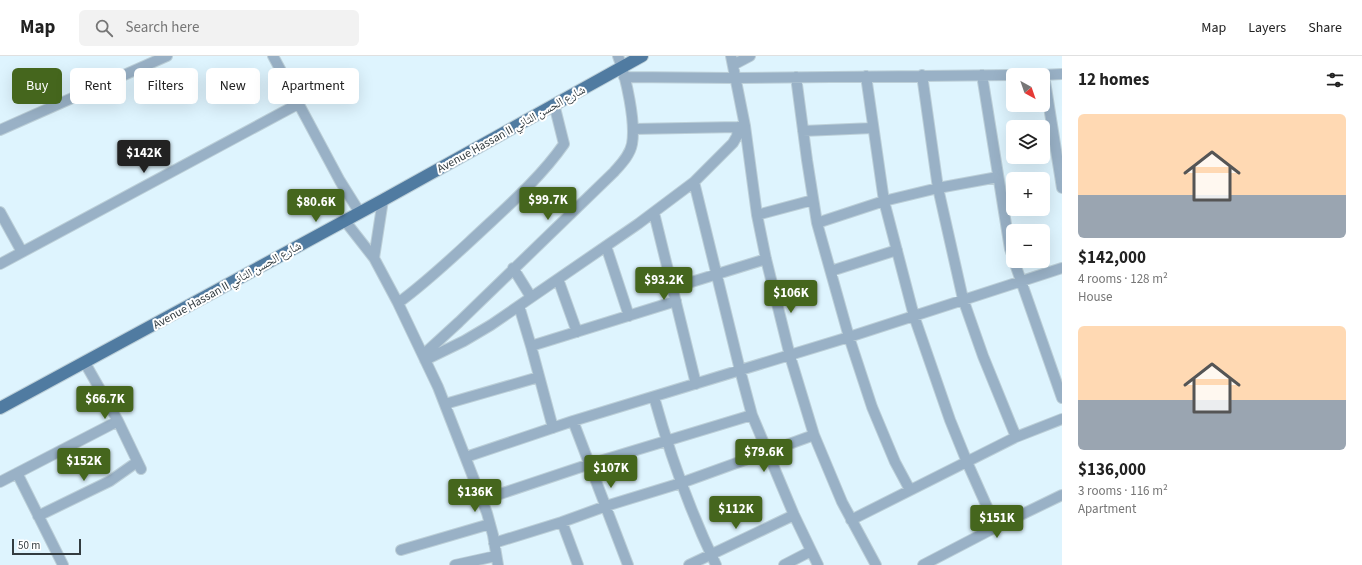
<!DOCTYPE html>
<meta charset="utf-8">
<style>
:root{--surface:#fff;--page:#f2f2f2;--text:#222;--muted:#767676;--line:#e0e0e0;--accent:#45661d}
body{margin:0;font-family:"Source Sans 3","Noto Naskh Arabic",sans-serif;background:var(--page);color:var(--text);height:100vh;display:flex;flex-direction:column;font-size:15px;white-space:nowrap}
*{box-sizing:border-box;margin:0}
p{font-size:13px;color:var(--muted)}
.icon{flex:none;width:22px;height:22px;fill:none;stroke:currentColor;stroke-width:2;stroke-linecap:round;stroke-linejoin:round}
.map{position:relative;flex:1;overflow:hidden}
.side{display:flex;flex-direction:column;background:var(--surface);width:300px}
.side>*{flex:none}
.banner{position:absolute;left:12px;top:12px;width:380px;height:36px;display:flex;gap:8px}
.needle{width:26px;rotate:140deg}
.tools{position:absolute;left:1006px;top:12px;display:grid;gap:8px}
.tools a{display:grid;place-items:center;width:44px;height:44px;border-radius:6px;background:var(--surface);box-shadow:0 4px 16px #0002;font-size:20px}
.scale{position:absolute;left:12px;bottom:10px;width:69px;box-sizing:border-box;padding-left:4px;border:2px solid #333c40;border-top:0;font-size:11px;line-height:14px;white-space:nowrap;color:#333c40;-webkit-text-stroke:3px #fff;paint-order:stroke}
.price{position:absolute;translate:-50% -34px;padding:0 9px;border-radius:4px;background:var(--accent);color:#fff;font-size:13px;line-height:26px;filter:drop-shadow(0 1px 2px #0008)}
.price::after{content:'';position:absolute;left:50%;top:24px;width:12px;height:9px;margin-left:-6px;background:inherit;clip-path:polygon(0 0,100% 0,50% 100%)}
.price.selected{background:#222;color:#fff}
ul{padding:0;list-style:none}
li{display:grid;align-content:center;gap:8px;height:212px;padding:0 16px}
li span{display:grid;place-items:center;height:124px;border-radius:6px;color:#555}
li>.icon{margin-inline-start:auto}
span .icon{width:72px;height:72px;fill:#fffc;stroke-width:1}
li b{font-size:17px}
h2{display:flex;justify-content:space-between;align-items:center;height:48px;padding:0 16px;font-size:17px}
.pill{padding:0 14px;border-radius:6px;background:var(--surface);box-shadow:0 4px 16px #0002;font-size:14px;line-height:36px}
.pill.selected{background:var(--accent);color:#fff}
header{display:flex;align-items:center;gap:24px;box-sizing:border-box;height:56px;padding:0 20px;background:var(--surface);border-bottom:1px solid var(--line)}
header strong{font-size:19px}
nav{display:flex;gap:22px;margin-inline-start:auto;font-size:14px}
.search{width:280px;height:36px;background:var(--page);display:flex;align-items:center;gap:10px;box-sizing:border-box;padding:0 14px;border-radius:6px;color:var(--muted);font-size:15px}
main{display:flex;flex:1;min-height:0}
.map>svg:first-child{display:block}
</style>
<header>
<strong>Map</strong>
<div class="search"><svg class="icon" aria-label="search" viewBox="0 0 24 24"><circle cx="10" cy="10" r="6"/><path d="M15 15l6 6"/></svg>Search here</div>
<nav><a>Map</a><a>Layers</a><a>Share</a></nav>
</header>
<main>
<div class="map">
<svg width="1062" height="509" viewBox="0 0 1062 509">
<rect width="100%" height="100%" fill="#def4fe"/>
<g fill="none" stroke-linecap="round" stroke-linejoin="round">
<defs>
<path id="minor" d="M273 0 340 125 360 157
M731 0 745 70 757 159 766 203 790 300 814 379 842 446 876 509
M733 9 750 0
M922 19 938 132 963 243 983 300 1016 381
M982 19 1010 193 1013 201
M1043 19 1062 18
M1044 19 1062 132
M866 20 884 145 914 260 950 364 967 406 996 471
M624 21 735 22 1013 19
M796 21 807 104 817 167 849 281 872 351 895 406 910 434
M633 73 738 71 745 70
M0 74 167 0
M803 75 873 72
M694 126 740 314 752 359 794 459 818 509
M0 156 22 196
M654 157 696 328
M757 159 813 144
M345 165 374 202 398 247 438 331 487 457 493 479 498 509
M817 167 884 145 938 132 998 121
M606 190 629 260
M374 202 383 144
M1014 205 1062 342
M0 208 298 48
M513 212 531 241
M831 215 897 194
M558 223 577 276
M672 232 766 203
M398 247C427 226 453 201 479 177 509 149 541 121 564 88L554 48
M519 250 531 290
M423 299 459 266 614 116C621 108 630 99 632 88 636 66 626 21 618 0
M425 304 464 285 491 269 638 168 694 126 733 87 737 80 738 71
M85 307 118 365 141 413
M654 341C670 399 690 455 716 509
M445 348 539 321
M573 365 628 509
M553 372 531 290 676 245
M466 401 573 365 849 281 1062 212
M17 417 63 509
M0 426 118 365
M482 444 590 408 752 359
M38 460 110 425 137 406
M851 464 1016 381 1062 363
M562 466 578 509
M494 487 562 466 606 450 681 427 814 379
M401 494 490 468
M455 509 496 500
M689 509 794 459
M784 509 811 495
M923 509 996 471 1062 439"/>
<path id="major" d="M0 352 383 144 642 0"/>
</defs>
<use href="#minor" stroke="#bccfd8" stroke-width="12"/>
<use href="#major" stroke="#bccfd8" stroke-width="14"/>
<use href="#minor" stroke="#99b1c6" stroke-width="10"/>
<use href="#major" stroke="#507ba1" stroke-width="12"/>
</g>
<g text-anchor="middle" stroke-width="4" stroke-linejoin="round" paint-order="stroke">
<g font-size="12" fill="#333c40" stroke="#fff">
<text transform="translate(511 73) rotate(-29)" y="4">Avenue Hassan II شارع الحسن الثاني</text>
<text transform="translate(227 229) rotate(-29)" y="4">Avenue Hassan II شارع الحسن الثاني</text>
</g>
</g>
</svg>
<div class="tools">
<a><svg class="needle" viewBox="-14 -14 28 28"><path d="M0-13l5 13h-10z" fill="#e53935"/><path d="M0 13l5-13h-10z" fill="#767676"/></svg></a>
<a><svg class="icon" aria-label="layers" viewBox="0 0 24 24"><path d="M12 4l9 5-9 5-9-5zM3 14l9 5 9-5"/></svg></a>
<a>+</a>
<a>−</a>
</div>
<div class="scale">50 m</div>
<b class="price selected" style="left:144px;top:118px">$142K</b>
<b class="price" style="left:548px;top:165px">$99.7K</b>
<b class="price" style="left:316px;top:167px">$80.6K</b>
<b class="price" style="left:664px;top:245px">$93.2K</b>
<b class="price" style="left:791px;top:258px">$106K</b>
<b class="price" style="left:105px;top:364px">$66.7K</b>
<b class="price" style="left:764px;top:417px">$79.6K</b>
<b class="price" style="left:84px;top:426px">$152K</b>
<b class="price" style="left:611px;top:433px">$107K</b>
<b class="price" style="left:475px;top:457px">$136K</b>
<b class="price" style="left:736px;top:474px">$112K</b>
<b class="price" style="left:997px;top:483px">$151K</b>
<div class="banner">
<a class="pill selected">Buy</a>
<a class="pill">Rent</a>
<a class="pill">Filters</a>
<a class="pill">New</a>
<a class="pill">Apartment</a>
</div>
</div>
<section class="side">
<h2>12 homes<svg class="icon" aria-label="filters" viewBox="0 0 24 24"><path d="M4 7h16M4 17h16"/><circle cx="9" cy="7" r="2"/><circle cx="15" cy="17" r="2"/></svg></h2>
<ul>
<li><span style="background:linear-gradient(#ffd9b3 65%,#9aa5b1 0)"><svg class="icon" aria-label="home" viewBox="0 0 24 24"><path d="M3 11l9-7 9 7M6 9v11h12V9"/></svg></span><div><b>$142,000</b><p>4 rooms · 128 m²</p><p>House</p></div></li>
<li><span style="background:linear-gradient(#ffd9b3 60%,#9aa5b1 0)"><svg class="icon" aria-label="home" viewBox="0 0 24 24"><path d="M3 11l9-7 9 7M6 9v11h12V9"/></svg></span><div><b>$136,000</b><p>3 rooms · 116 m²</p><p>Apartment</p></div></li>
</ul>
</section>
</main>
